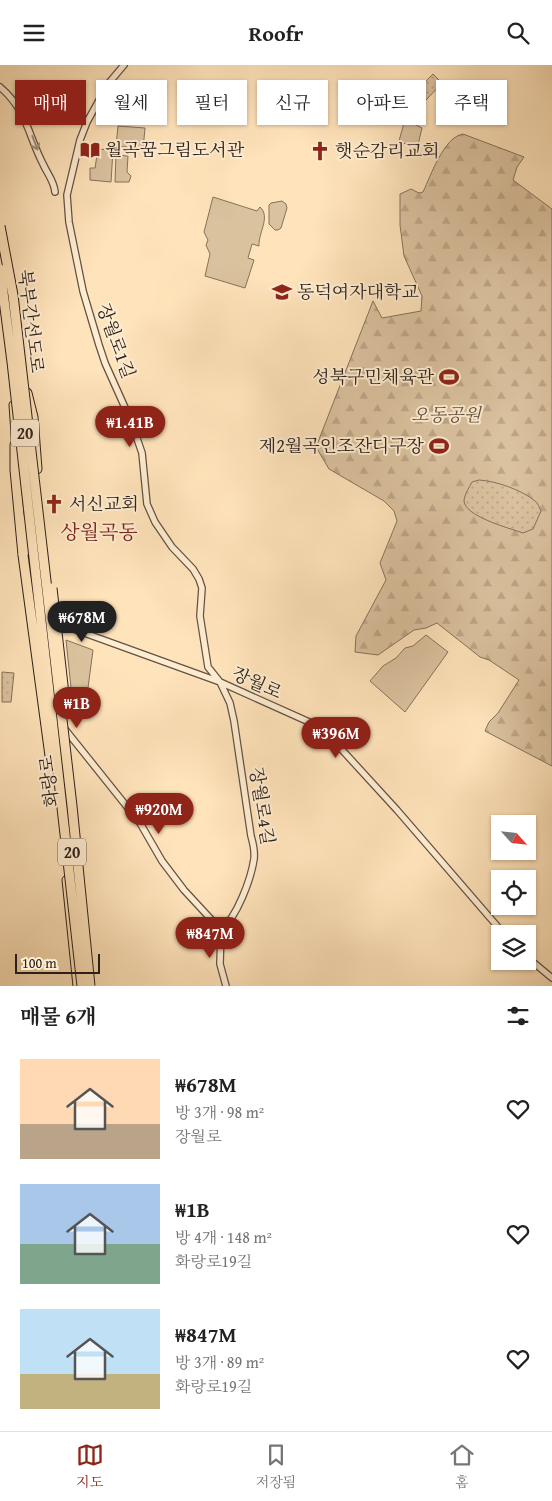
<!DOCTYPE html>
<html lang="ko">
<meta charset="utf-8">
<style>
:root{--surface:#fff;--page:#f6f6f6;--text:#222;--muted:#767676;--line:#e0e0e0;--accent:#8f2418}
body{margin:0;font-family:"Gentium Book Plus","Noto Serif KR",serif;background:var(--page);color:var(--text);height:100vh;display:flex;flex-direction:column;font-size:19px;white-space:nowrap}
*{box-sizing:border-box;margin:0}
p{font-size:16px;color:var(--muted)}
.icon{flex:none;width:28px;height:28px;fill:none;stroke:currentColor;stroke-width:2;stroke-linecap:round;stroke-linejoin:round}
.map{position:relative;height:921px;overflow:hidden}
.drawer{display:flex;flex-direction:column;background:var(--surface);flex:1}
.drawer>*{flex:none}
.banner{position:absolute;left:15px;top:15px;width:522px;height:45px;display:flex;gap:10px}
.needle{width:32px;rotate:117deg}
.controls{position:absolute;left:491px;top:750px;display:grid;gap:10px}
.controls a{display:grid;place-items:center;width:45px;height:45px;border-radius:0px;background:var(--surface);box-shadow:0 1px 4px #0004;font-size:25px}
.scale{position:absolute;left:15px;bottom:12px;width:85px;box-sizing:border-box;padding-left:5px;border:2px solid #2e211b;border-top:0;font-size:14px;line-height:18px;white-space:nowrap;color:#2e211b;-webkit-text-stroke:4px #ffedd2;paint-order:stroke}
.price{position:absolute;translate:-50% -42px;padding:0 11px;border-radius:18px;background:var(--accent);color:#fff;font-size:16px;line-height:32px;filter:drop-shadow(0 1px 2px #0008)}
.price::after{content:'';position:absolute;left:50%;top:30px;width:15px;height:11px;margin-left:-8px;background:inherit;clip-path:polygon(0 0,100% 0,50% 100%)}
.price.current{background:#222;color:#fff}
ul{padding:0;list-style:none}
li{display:flex;align-items:center;gap:15px;height:125px;padding:0 20px}
li span{display:grid;place-items:center;flex:none;width:140px;height:100px;border-radius:0px;color:#555}
li>.icon{margin-inline-start:auto}
span .icon{width:60px;height:60px;fill:#fffc;stroke-width:1}
li b{font-size:21px}
h2{display:flex;justify-content:space-between;align-items:center;height:60px;padding:0 20px;font-size:21px}
.chip{padding:0 18px;border-radius:0px;background:var(--surface);box-shadow:0 1px 4px #0004;font-size:18px;line-height:45px}
.chip.current{background:var(--accent);color:#fff}
header{display:flex;justify-content:space-between;align-items:center;height:65px;padding:0 20px;background:var(--surface);font-size:22px;font-weight:600}
.menu{display:flex;justify-content:space-around;align-items:center;height:70px;border-top:1px solid var(--line);background:var(--surface);font-size:14px;color:var(--muted)}
.menu a{display:grid;justify-items:center;gap:2px}
.menu .current{color:var(--accent)}
.map>svg:first-child{display:block}
</style>
<header><svg class="icon" aria-label="menu" viewBox="0 0 24 24"><path d="M4 6h16M4 12h16M4 18h16"/></svg>Roofr<svg class="icon" aria-label="search" viewBox="0 0 24 24"><circle cx="10" cy="10" r="6"/><path d="M15 15l6 6"/></svg></header>
<div class="map">
<svg width="552" height="921" viewBox="0 0 552 921">
<defs>
<pattern id="forest-firs" width="22" height="20" patternUnits="userSpaceOnUse" patternTransform="scale(1.25)"><rect width="22" height="20" fill="#dbc29f"/><path d="M5 1l3.5 6h-7zM16 11l3.5 6h-7z" fill="#bca688"/></pattern>
<pattern id="park-dots" width="8" height="8" patternUnits="userSpaceOnUse" patternTransform="scale(1.25)"><rect width="8" height="8" fill="#dbc29f"/><path d="M2 2h.1M6 6h.1" fill="none" stroke="#bca688" stroke-width="1.8" stroke-linecap="round"/></pattern>
</defs>
<rect width="100%" height="100%" fill="#ffe3ba"/>
<filter id="stains"><feTurbulence type="fractalNoise" baseFrequency=".004" numOctaves="4"/><feColorMatrix values="0 0 0 0 .2 0 0 0 0 .09 0 0 0 0 .02 0 0 0 .5 -.17"/></filter>
<radialGradient id="worn" r=".72"><stop offset=".6" stop-color="#630" stop-opacity="0"/><stop offset="1" stop-color="#630" stop-opacity=".3"/></radialGradient>
<path fill="#dbc29f" stroke="#84725d" d="M135 33 145 34 144 43 147 45 145 57 119 54 120 50H124L125 43H128L132 36 133 37Z
M405 54 422 63 417 84 399 76Z
M118 61 145 63 143 84 116 81Z
M98 84 113 85 111 117 90 115V103H95Z
M116 90 128 91 127 107 131 111 129 117H115Z
M213 132 257 146 260 142C271 152 258 168 259 181L252 179 248 193 254 195 245 223 205 211 210 189 206 180 208 175 204 167Z
M282 136 286 139 287 143 281 163 278 165H275L269 159V140L271 138Z
M426 570 448 587 405 647 370 616 383 601 396 593 405 583 413 581Z
M66 575 93 585 86 638 72 632Z"/>
<path fill="url(#forest-firs)" stroke="#84725d" d="M463 69 524 92 517 102 513 115 552 144V701L485 666 489 657 498 648 519 615 489 595 480 592 437 558 426 563 414 565 378 590 355 587 356 571 386 515 380 498 397 456 394 446 384 436 329 404 316 382 373 236 382 253 421 246 422 231 404 191 400 160V129L411 124 419 128 423 127C431 110 444 72 463 69Z"/>
<path fill="url(#park-dots)" stroke="#84725d" d="M433 9 442 18 426 35 416 26Z
M347 28 361 30 354 58 340 55Z
M479 415C496 416 522 425 535 436 538 438 539 442 541 446L533 464 523 468C509 463 463 451 464 435 465 428 469 423 472 417Z
M2 607 14 608 11 637H2Z"/>
<g fill="none" stroke-linecap="round" stroke-linejoin="round">
<defs>
<path id="minor" d="M124 0 108 19 87 57 80 75 67 130 69 157 83 226 99 280 105 298 131 356 142 388 147 439 155 457 172 482 193 504 199 514 202 523 200 551 208 602 220 617 230 638 234 656 251 771C253 778 255 786 254 794 251 814 237 852 221 865
M0 22C27 45 28 70 43 99 48 110 54 116 55 127
M54 557 220 617 318 661 333 675 397 745 504 869
M56 653 140 758 162 796 184 825 221 865 220 899 226 921
M528 893 552 913"/>
<path id="major" d="M13 340 16 384
M24 455 32 526
M47 556 54 635
M57 663 73 789
M66 815 77 921"/>
<path id="highway" d="M27 328 33 352 37 404
M15 380V405L23 490"/>
</defs>
<use href="#minor" stroke="#625243" stroke-width="8"/>
<use href="#major" stroke="#2e211b" stroke-width="9"/>
<use href="#highway" stroke="#2e211b" stroke-width="11"/>
<use href="#minor" stroke="#ffedd2" stroke-width="5.5"/>
<use href="#major" stroke="#ffe3ba" stroke-width="7"/>
<use href="#highway" stroke="#ffe3ba" stroke-width="9"/>
<defs>
<path id="highway-bridge" d="M0 161 13 230 72 741 90 921
M0 204 12 297 82 921
M23 490 50 691
M52 523 64 629"/>
</defs>
<use href="#highway-bridge" stroke="#2e211b" stroke-width="11" stroke-linecap="butt"/>
<use href="#highway-bridge" stroke="#ffe3ba" stroke-width="9"/>
</g>
<defs><path id="oneway-shaft" d="M-6 0H5M1.5-3L5.5 0L1.5 3" fill="none" stroke-width="1.6" stroke-linecap="round" stroke-linejoin="round" transform="scale(1.25)"/></defs>
<use stroke="#a19180" href="#oneway-shaft" transform="translate(35 78) rotate(69)"/>
<defs>
<symbol id="library-bare" viewBox="-9 -9 18 18"><path d="M-6-4Q-3-5.5-.7-3.5V5Q-3 3-6 4ZM6-4Q3-5.5 .7-3.5V5Q3 3 6 4Z" fill="#8f2418" stroke="#ffedd2" stroke-width="2.5" paint-order="stroke"/></symbol>
<symbol id="church-bare" viewBox="-9 -9 18 18"><path d="M-1.2-6h2.4v3.5h3.3v2.4h-3.3V6h-2.4V-.1h-3.3v-2.4h3.3Z" fill="#8f2418" stroke="#ffedd2" stroke-width="2.5" paint-order="stroke"/></symbol>
<symbol id="university-bare" viewBox="-9 -9 18 18"><path d="M0-5L7-2L0 1L-7-2ZM-4 1L0 2.5L4 1V4Q0 6-4 4Z" fill="#8f2418" stroke="#ffedd2" stroke-width="2.5" paint-order="stroke"/></symbol>
<symbol id="stadium-bare" viewBox="-9 -9 18 18"><path d="M0-5a6.5 5 0 1 0 0 10a6.5 5 0 1 0 0-10ZM-3.5-1.8h7v3.6h-7Z" fill="#8f2418" stroke="#ffedd2" stroke-width="2.5" paint-order="stroke"/></symbol>
</defs>
<g fill-rule="evenodd">
<use href="#library-bare" x="76" y="71" width="28" height="28"/>
<use href="#church-bare" x="306" y="72" width="28" height="28"/>
<use href="#university-bare" x="268" y="213" width="28" height="28"/>
<use href="#stadium-bare" x="435" y="298" width="28" height="28"/>
<use href="#stadium-bare" x="425" y="367" width="28" height="28"/>
<use href="#church-bare" x="40" y="425" width="28" height="28"/>
</g>
<g text-anchor="middle" stroke-width="4" stroke-linejoin="round" paint-order="stroke">
<g fill="#ffedd2" stroke="#6d5e52" stroke-width="1">
<rect x="11" y="354.5" width="28" height="27" rx="4"/>
<rect x="58" y="773.5" width="28" height="27" rx="4"/>
</g>
<g font-size="16" font-weight="bold" fill="#2e211b">
<text x="25" y="374">20</text>
<text x="72" y="793">20</text>
</g>
<g font-size="18" fill="#2e211b" stroke="#ffedd2" text-anchor="start">
<text x="105" y="91">월곡꿈그림도서관</text>
<text x="335" y="92">햇순감리교회</text>
<text x="297" y="233">동덕여자대학교</text>
<text x="434" y="318" text-anchor="end">성북구민체육관</text>
<text x="424" y="387" text-anchor="end">제2월곡인조잔디구장</text>
<text x="69" y="445">서신교회</text>
</g>
<g font-size="18" fill="#2e211b" stroke="#ffedd2">
<text transform="translate(31 256) rotate(83)" y="6">북부간선도로</text>
<text transform="translate(116 276) rotate(70)" y="6">장월로1길</text>
<text transform="translate(257 618) rotate(24)" y="6">장월로</text>
<text transform="translate(49 716) rotate(-97)" y="6">화랑로</text>
<text transform="translate(262 741) rotate(81)" y="6">장월로4길</text>
</g>
<g font-size="18" font-style="italic" fill="#625143" stroke="#ffedd2">
<text x="446" y="356">오동공원</text>
</g>
<g font-size="20" fill="#7a1f14" stroke="#ffedd2">
<text x="99" y="474">상월곡동</text>
</g>
</g>
<rect width="100%" height="100%" filter="url(#stains)"/>
<rect width="100%" height="100%" fill="url(#worn)"/>
</svg>
<div class="controls">
<a><svg class="needle" viewBox="-14 -14 28 28"><path d="M0-13l5 13h-10z" fill="#e53935"/><path d="M0 13l5-13h-10z" fill="#767676"/></svg></a>
<a><svg class="icon" aria-label="locate" viewBox="0 0 24 24"><circle cx="12" cy="12" r="6"/><path d="M12 2v4M12 18v4M2 12h4M18 12h4"/></svg></a>
<a><svg class="icon" aria-label="layers" viewBox="0 0 24 24"><path d="M12 4l9 5-9 5-9-5zM3 14l9 5 9-5"/></svg></a>
</div>
<div class="scale">100 m</div>
<b class="price" style="left:130px;top:383px">₩1.41B</b>
<b class="price current" style="left:82px;top:578px">₩678M</b>
<b class="price" style="left:77px;top:664px">₩1B</b>
<b class="price" style="left:336px;top:694px">₩396M</b>
<b class="price" style="left:159px;top:770px">₩920M</b>
<b class="price" style="left:210px;top:894px">₩847M</b>
<div class="banner">
<a class="chip current">매매</a>
<a class="chip">월세</a>
<a class="chip">필터</a>
<a class="chip">신규</a>
<a class="chip">아파트</a>
<a class="chip">주택</a>
</div>
</div>
<section class="drawer">
<h2>매물 6개<svg class="icon" aria-label="filters" viewBox="0 0 24 24"><path d="M4 7h16M4 17h16"/><circle cx="9" cy="7" r="2"/><circle cx="15" cy="17" r="2"/></svg></h2>
<ul>
<li><span style="background:linear-gradient(#ffd9b3 65%,#b9a48a 0)"><svg class="icon" aria-label="home" viewBox="0 0 24 24"><path d="M3 11l9-7 9 7M6 9v11h12V9"/></svg></span><div><b>₩678M</b><p>방 3개 · 98 m²</p><p>장월로</p></div><svg class="icon" aria-label="heart" viewBox="0 0 24 24"><path d="M12 20l-8-8c-3-5 5-10 8-4 3-6 11-1 8 4z"/></svg></li>
<li><span style="background:linear-gradient(#a9c7e8 60%,#7fa58c 0)"><svg class="icon" aria-label="home" viewBox="0 0 24 24"><path d="M3 11l9-7 9 7M6 9v11h12V9"/></svg></span><div><b>₩1B</b><p>방 4개 · 148 m²</p><p>화랑로19길</p></div><svg class="icon" aria-label="heart" viewBox="0 0 24 24"><path d="M12 20l-8-8c-3-5 5-10 8-4 3-6 11-1 8 4z"/></svg></li>
<li><span style="background:linear-gradient(#bfe0f5 65%,#c2b280 0)"><svg class="icon" aria-label="home" viewBox="0 0 24 24"><path d="M3 11l9-7 9 7M6 9v11h12V9"/></svg></span><div><b>₩847M</b><p>방 3개 · 89 m²</p><p>화랑로19길</p></div><svg class="icon" aria-label="heart" viewBox="0 0 24 24"><path d="M12 20l-8-8c-3-5 5-10 8-4 3-6 11-1 8 4z"/></svg></li>
</ul>
</section>
<nav class="menu">
<a class="current"><svg class="icon" aria-label="map" viewBox="0 0 24 24"><path d="M3 6l6-2 6 2 6-2v14l-6 2-6-2-6 2zM9 4v14M15 6v14"/></svg>지도</a>
<a><svg class="icon" aria-label="saved" viewBox="0 0 24 24"><path d="M7 4h10v16l-5-4-5 4z"/></svg>저장됨</a>
<a><svg class="icon" aria-label="home" viewBox="0 0 24 24"><path d="M3 11l9-7 9 7M6 9v11h12V9"/></svg>홈</a>
</nav>
